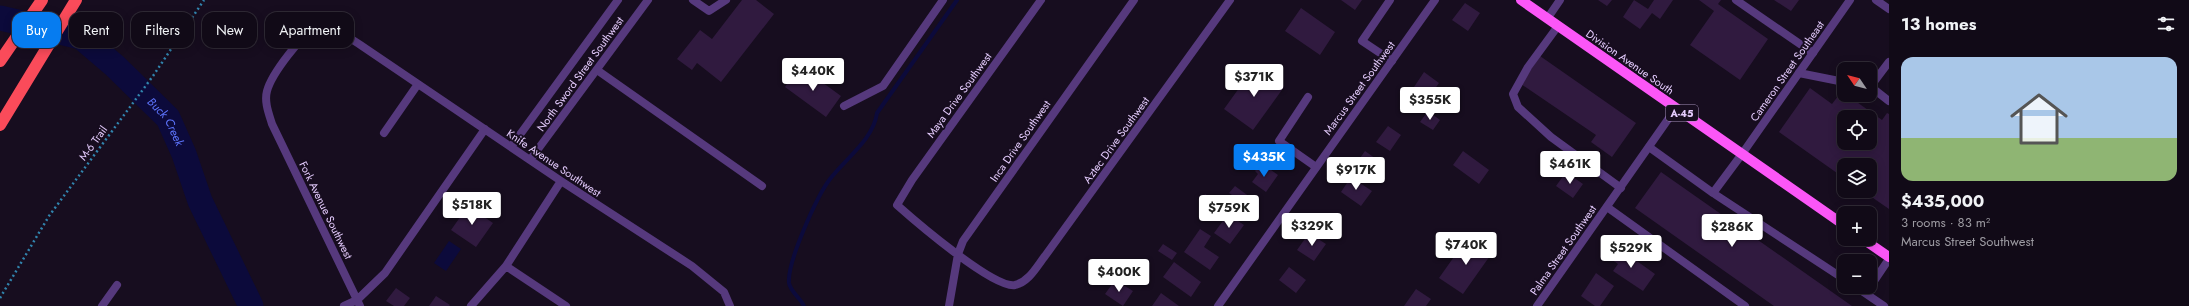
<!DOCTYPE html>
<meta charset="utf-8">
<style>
:root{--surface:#110a17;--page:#1a1320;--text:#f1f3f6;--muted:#9c9aa1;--line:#302b36;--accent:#067cf0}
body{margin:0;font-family:Jost,sans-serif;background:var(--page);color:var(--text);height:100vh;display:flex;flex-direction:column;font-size:15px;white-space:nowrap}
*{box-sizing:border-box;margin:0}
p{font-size:13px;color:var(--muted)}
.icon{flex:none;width:22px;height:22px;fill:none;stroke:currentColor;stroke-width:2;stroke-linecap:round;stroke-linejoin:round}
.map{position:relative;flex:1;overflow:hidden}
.sheet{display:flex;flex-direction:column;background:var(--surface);width:300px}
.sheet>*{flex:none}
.hud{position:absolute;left:12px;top:12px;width:380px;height:36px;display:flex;gap:8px}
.needle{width:26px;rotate:305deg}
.buttons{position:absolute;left:1837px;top:62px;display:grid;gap:8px}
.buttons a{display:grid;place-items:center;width:40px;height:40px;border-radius:8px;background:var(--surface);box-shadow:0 2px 10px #0003,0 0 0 1px var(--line);font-size:20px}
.price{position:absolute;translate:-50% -34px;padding:0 9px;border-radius:4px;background:#fff;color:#222;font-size:13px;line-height:26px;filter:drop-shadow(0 1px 2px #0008)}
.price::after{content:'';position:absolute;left:50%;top:24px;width:12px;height:9px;margin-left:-6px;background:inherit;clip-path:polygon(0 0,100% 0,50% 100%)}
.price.current{background:var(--accent);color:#fff}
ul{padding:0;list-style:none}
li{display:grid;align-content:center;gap:8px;height:212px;padding:0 12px}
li+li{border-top:1px solid var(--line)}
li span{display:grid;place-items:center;height:124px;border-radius:12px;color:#555}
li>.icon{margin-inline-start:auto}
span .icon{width:72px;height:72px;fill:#fffc;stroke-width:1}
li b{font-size:17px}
h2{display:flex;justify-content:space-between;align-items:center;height:48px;padding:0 12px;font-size:17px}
.pill{padding:0 14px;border-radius:12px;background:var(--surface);box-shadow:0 2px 10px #0003,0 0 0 1px var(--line);font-size:14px;line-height:36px}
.pill.current{background:var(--accent);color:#fff}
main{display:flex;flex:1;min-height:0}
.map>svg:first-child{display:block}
</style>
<main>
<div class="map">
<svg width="1889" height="306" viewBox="0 0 1889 306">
<rect width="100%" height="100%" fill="#170d1f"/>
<path fill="#0c0a3b" d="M449 241 461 249 446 271 434 263Z"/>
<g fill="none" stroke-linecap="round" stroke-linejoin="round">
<path stroke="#0c0a3b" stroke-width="4" d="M804 306C801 299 790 291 789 283 787 262 817 196 830 179 846 158 873 140 877 113L957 0"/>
<path stroke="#0c0a3b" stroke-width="25" id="s1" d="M0 18 81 37 115 66 168 118 184 154 200 201 251 306"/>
</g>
<path fill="#301a3f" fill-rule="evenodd" d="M742 0H756L774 14 721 82 697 63 692 70 677 59 700 30 712 39Z
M1341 0H1362L1355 10Z
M1598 0H1612L1607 6Z
M1634 0 1648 9 1654 0H1673L1660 19 1652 13 1640 29 1623 17Z
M1699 0H1721L1718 4 1768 39 1740 80 1690 45 1714 11Z
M1774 0H1799L1791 11Z
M1465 3 1480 13 1468 31 1452 20Z
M1301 8 1335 32 1320 55 1285 31Z
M1540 56 1636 123 1612 157 1591 142 1596 135 1521 84Z
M800 66 841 96 826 117 785 87Z
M1255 66 1284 87 1253 130 1224 109Z
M1424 72 1439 83 1434 90 1441 94 1435 102 1414 87Z
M1810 88 1832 104 1842 91 1844 95H1847L1882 120 1887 113 1889 114V209L1863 191H1870V165H1844V178L1779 132ZM1844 117H1870V143H1844Z
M1428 111 1440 120 1433 130 1420 122Z
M1388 126 1401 135 1390 151 1376 142Z
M1365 151 1379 161 1367 178 1353 168Z
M1463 151 1489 170 1479 184 1453 165Z
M1261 163 1278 175 1266 192 1252 182 1258 174 1255 171Z
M1566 172 1583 184 1573 198 1556 186Z
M1661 172 1852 306H1774L1635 208Z
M1351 177 1372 191 1361 206 1341 192Z
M1235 186 1258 203 1248 217 1230 204 1235 197 1229 193Z
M1205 194 1214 199 1208 209 1199 203Z
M468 206 493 223 476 247 451 230Z
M1228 214 1244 225 1230 244 1214 233Z
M1200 229 1211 236 1204 247 1219 257 1210 270 1184 252Z
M1309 233 1326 244 1314 261 1297 250Z
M1468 237 1492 253 1463 294 1439 278Z
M1163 244 1177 253 1172 260 1158 251Z
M1616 246 1655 274 1643 291 1613 271 1618 264 1608 257Z
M1174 262 1201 282 1191 297 1163 277Z
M1289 267 1306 280 1296 293 1279 280Z
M1596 273 1614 286 1600 306H1595L1581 296Z
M1115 280 1133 291 1123 306 1105 294Z
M396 288 410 298 404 306H394L386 301Z
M1416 289 1431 299 1426 306H1404Z
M1161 293 1179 306H1152Z
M436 296 450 305 449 306H429Z"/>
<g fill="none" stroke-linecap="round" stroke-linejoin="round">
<path stroke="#3184ad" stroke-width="2.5" stroke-dasharray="2 3" stroke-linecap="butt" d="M0 298 49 216 153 76 204 0"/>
<path stroke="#56397d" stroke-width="8" d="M693 0 709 11 726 0
M1390 0 1362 41 1392 61
M1736 0 1813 53
M1558 26 1528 67 1513 94 1518 107 1551 137 1621 188
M597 70 762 186
M1799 73 1844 82
M1870 87 1889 62
M1871 87 1889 101
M1308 97 1279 141 1316 167
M844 106 883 86 943 0
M1649 147 1713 193 1844 279
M1713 193 1742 154
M1607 207 1745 306
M1856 287 1884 306
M1870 287 1889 259"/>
<path stroke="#56397d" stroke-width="8" d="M1041 0 912 180 897 205C915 221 994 289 1015 285 1029 282 1037 266 1045 256L1230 0
M1876 0 1889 9
M1547 19 1560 0
M384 133 418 84
M511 147 618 0
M1742 154 1850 0
M530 160 648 0
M506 266 566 306
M102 306 117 285
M344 306 357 300 385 273 485 129
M360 306 272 124C269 114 264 102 267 91 272 72 301 38 316 24H328L359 44 561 181 692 266 724 292 730 306
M471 306 506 266 561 181
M949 306 958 254 963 241 1134 0
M1218 306 1435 0
M1537 306 1676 108"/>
<path stroke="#fb56f7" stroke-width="10" d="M1521 0 1844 225
M1863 239 1889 257"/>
<path stroke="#fa4b5a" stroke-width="12" d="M0 61 42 0
M0 125 76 0"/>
</g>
<g text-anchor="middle" stroke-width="4" stroke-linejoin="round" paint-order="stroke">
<rect fill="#170d1f" stroke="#a793bb" stroke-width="1" x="1666" y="105" width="32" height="16" rx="3"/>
<g font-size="10" font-weight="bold" fill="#e5ccfe">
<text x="1682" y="117">A-45</text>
</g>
<g font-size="11" fill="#e5ccfe" stroke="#170d1f">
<text transform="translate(1630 62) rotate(35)" y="4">Division Avenue South</text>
<text transform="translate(1787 71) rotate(-55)" y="4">Cameron Street Southeast</text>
<text transform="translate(580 74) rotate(-54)" y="4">North Sword Street Southwest</text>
<text transform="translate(1359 88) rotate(-54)" y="4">Marcus Street Southwest</text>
<text transform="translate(959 95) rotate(-54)" y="4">Maya Drive Southwest</text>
<text transform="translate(1116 140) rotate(-54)" y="4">Aztec Drive Southwest</text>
<text transform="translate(1020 141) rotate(-55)" y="4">Inca Drive Southwest</text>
<text transform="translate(93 143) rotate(-54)" y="4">M-6 Trail</text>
<text transform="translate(554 163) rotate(34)" y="4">Knife Avenue Southwest</text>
<text transform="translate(326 210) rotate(64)" y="4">Fork Avenue Southwest</text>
<text transform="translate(1563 250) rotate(-55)" y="4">Palma Street Southwest</text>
</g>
<g font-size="12" font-style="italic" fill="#5d74fb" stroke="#170d1f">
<text dy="4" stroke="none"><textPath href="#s1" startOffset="204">Buck Creek</textPath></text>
</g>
</g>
</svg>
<div class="buttons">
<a><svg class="needle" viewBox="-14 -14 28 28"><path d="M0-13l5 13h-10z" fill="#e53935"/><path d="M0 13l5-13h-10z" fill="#9c9aa1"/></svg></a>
<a><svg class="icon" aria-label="locate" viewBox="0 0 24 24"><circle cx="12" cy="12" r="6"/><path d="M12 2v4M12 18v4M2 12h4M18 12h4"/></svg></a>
<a><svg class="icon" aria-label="layers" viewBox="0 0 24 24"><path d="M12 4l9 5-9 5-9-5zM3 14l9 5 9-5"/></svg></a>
<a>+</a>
<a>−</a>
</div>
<b class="price" style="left:813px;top:92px">$440K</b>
<b class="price" style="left:1254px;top:98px">$371K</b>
<b class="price" style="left:1430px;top:121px">$355K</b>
<b class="price current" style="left:1264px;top:178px">$435K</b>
<b class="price" style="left:1570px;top:185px">$461K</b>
<b class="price" style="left:1356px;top:191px">$917K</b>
<b class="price" style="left:472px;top:226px">$518K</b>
<b class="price" style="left:1229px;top:229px">$759K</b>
<b class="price" style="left:1312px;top:247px">$329K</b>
<b class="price" style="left:1732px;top:248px">$286K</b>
<b class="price" style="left:1466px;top:266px">$740K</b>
<b class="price" style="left:1631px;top:269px">$529K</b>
<b class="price" style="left:1119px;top:293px">$400K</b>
<div class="hud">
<a class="pill current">Buy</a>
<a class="pill">Rent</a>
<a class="pill">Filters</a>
<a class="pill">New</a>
<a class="pill">Apartment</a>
</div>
</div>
<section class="sheet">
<h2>13 homes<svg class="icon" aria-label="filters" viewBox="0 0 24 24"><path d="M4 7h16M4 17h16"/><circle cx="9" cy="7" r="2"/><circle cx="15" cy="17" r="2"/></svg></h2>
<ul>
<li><span style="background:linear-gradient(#a9c7e8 65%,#8fb573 0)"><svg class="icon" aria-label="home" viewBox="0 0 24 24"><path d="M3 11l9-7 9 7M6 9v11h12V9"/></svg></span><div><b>$435,000</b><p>3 rooms · 83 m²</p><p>Marcus Street Southwest</p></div></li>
</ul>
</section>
</main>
